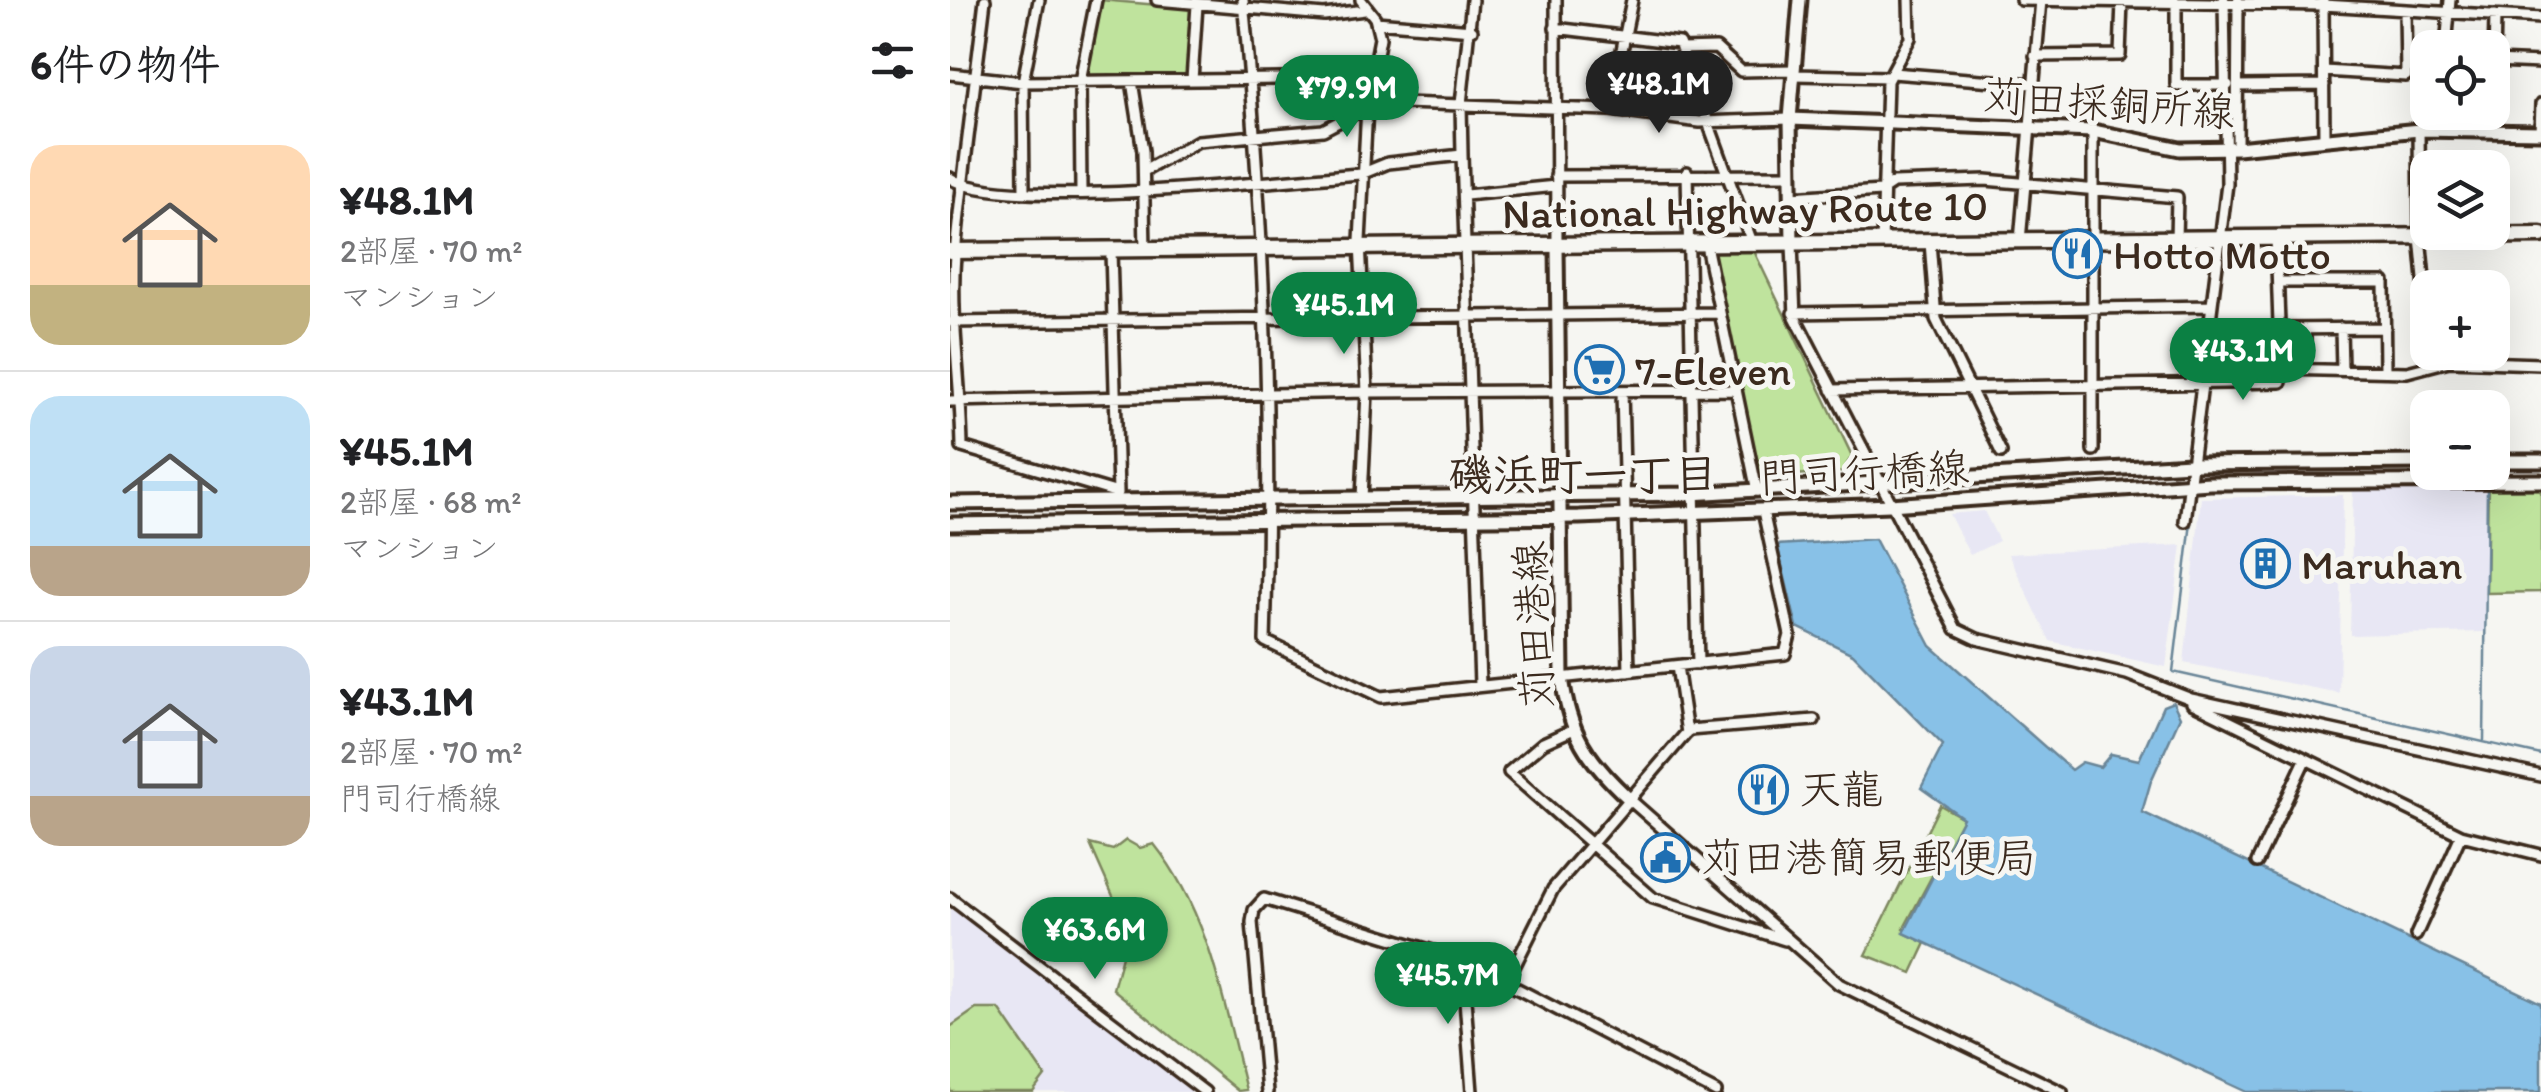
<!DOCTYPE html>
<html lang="ja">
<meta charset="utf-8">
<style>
:root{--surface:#fff;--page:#f2f2f2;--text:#202124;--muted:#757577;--line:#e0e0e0;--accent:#0b8043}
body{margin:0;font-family:Itim,"Klee One",sans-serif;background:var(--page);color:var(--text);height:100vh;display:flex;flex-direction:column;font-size:38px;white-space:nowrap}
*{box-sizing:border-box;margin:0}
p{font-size:32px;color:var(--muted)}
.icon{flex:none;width:55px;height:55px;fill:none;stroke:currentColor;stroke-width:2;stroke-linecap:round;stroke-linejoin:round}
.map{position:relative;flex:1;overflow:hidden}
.sheet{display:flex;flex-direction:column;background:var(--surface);width:950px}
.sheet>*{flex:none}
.fabs{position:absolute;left:1460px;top:30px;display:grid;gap:20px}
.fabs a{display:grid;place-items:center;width:100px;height:100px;border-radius:20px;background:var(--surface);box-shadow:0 10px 40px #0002;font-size:50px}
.price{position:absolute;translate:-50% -85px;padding:0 22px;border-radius:35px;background:var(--accent);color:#fff;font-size:32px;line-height:65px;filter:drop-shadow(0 2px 5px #0008)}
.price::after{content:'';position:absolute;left:50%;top:60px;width:30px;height:22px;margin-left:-15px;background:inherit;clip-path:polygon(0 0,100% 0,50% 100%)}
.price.selected{background:#222;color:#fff}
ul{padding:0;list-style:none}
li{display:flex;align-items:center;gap:30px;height:250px;padding:0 30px}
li+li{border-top:2px solid var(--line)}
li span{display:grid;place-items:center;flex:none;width:280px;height:200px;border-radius:30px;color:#555}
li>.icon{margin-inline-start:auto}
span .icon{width:120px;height:120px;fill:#fffc;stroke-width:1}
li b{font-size:42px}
h2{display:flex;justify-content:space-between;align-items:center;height:120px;padding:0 30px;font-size:42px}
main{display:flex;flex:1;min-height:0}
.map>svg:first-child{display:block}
</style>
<main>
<section class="sheet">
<h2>6件の物件<svg class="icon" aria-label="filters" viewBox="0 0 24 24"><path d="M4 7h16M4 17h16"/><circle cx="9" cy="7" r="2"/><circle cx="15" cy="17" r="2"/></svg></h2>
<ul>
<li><span style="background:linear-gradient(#ffd9b3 70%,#c2b280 0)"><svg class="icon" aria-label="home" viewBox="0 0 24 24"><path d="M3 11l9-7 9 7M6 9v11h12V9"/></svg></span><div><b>¥48.1M</b><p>2部屋 · 70 m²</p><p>マンション</p></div></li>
<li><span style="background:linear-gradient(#bfe0f5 75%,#b9a48a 0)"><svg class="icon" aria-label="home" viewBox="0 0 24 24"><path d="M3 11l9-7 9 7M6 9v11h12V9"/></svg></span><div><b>¥45.1M</b><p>2部屋 · 68 m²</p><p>マンション</p></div></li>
<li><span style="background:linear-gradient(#c9d6e8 75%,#b9a48a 0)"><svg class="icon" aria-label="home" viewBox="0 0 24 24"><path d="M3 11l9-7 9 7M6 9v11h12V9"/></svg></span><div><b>¥43.1M</b><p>2部屋 · 70 m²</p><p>門司行橋線</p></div></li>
</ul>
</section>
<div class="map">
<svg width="1591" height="1092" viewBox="0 0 1591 1092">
<rect width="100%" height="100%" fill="#f6f6f2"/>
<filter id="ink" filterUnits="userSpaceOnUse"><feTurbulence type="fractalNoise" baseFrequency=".01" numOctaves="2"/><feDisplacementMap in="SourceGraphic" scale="20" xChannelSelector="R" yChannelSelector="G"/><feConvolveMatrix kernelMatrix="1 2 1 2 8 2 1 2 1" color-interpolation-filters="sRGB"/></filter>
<g filter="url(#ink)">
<path fill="#e8e7f4" d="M1538 482 1534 632 1400 635 1403 483Z
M1393 495 1389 693 1234 663 1251 498Z
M1034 511 1049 541 1020 555 999 514Z
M1232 545 1216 667 1100 641 1058 554Z
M0 908 246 1090 247 1092H0Z"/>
<path fill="#bfe39d" stroke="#7d865e" stroke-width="2.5" d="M150 0 243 8 239 77 136 76Z
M762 251H804L902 456 892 472 807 477Z
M1591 481V592L1536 593 1538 482Z
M990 805 1013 818 954 928V933L976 943 962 973 916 955Z
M176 840 190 848 204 844C260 914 274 1005 296 1090L288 1091 163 989 173 952 171 914 140 844 163 850Z
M26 1009H49L95 1076 83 1092H0V1027Z"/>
<path fill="#88c1e7" stroke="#698597" stroke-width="2.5" d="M925 539 981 646 1121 770 1132 762 1150 767 1161 754 1189 760 1213 706 1223 702 1230 717 1201 781 1192 812 1591 1003V1092H1297L954 933 1013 818 971 788 993 745 903 654 847 627 827 545Z"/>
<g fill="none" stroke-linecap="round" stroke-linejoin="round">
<path stroke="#698597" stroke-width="2.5" d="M1281 6 1283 143
M1278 208 1283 151
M1248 461 1260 355
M1245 489 1223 672 1591 755
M1534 740 1537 488"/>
<defs>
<path id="minor" d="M35 0C25 85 13 169 5 254 0 318 11 382 12 447L168 493 161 251
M207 0 374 15 415 10
M293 0C313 216 323 425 315 641L431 697 835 654 840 635 813 511
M411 0 425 18 430 38 417 107 410 241 417 392 412 498
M522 0 511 104 512 155 530 685
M606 0 607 247
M1071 0 1373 5 1591 18
M1373 1 1374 138
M1226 2V85H1278
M1545 15 1544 61 1591 63
M426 22 522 30
M605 28 729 43 803 245
M1496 48 1500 0
M732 49 766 48 791 71 844 70
M1085 56 1170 55 1172 1
M1374 71 1456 76 1455 10
M942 73 1082 84
M0 74 73 82 422 78
M844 75 939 77
M242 80 247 5
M182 81 193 151 195 250
M1288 86 1374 85
M660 110 682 0
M1469 130 1470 236 1478 322
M1494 130 1495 112
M1590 132 1591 104
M1287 148 1288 1
M194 171 248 141 373 130 417 107 453 103 660 110 750 122 840 119
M737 172 748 664
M606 176 841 175
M0 178C50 213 336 179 411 174L438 163 512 155
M74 192 73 82 89 0
M131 192 130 81 146 0
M516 195 606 186
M841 197 931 191 943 183 1035 180 1227 197 1226 239
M1070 241 1091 0
M980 242 986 319 1051 452
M932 243 937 81 960 38 959 0
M842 244 845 317 1006 629 1027 639 1177 674 1241 699 1591 776
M756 245 807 491
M1328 282H1434L1435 371
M843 313 1261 306
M2 322 769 313
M1391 328 1392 370
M1329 329 1435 328
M1331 369 1457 372 1499 361 1591 364
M1355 369V329
M882 390 1331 382 1326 237
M672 391 679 671
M0 401 417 392 786 390
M1143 450V131
M1235 521 1277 184 1274 0
M727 666 737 733
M1241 699 1242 703 1511 835 1591 855
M622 730 593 743 559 772 703 898 835 940
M678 798 889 984 1112 1092
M1307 862 1355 760
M0 898 255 1092
M1466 935 1511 835
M512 960 522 1092
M557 981 603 889 739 730 864 720
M317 1092 302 922 304 910 314 899 512 960 766 1092"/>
<path id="major" d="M840 119 1143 131 1230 149 1287 148 1469 130 1591 132
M842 244 840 119 850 0
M607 247 612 677C619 733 637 760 678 798
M1542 461H1591
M0 503 741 494 1240 464 1478 462
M0 524 629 517 940 505 1260 483 1591 481"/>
<path id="highway" d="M0 251 1591 235"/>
</defs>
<use href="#minor" stroke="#3b2a1e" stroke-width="16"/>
<use href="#major" stroke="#3b2a1e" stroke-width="19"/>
<use href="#highway" stroke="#3b2a1e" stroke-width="21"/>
<use href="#minor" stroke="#f6f6f2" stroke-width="9"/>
<use href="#major" stroke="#f6f6f2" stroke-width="11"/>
<use href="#highway" stroke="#f6f6f2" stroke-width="14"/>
</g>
</g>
<defs>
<symbol id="restaurant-ring" viewBox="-11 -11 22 22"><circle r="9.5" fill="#f6f6f2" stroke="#1f6fb2" stroke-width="1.5"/><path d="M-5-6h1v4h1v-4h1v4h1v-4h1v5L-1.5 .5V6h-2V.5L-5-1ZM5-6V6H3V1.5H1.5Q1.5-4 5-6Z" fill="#1f6fb2"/></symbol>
<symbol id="supermarket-ring" viewBox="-11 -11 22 22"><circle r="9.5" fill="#f6f6f2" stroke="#1f6fb2" stroke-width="1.5"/><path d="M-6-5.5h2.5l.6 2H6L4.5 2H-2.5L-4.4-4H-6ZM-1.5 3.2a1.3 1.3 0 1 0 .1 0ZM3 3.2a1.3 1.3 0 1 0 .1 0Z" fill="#1f6fb2"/></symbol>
<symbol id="building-ring" viewBox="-11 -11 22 22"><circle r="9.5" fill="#f6f6f2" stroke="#1f6fb2" stroke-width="1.5"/><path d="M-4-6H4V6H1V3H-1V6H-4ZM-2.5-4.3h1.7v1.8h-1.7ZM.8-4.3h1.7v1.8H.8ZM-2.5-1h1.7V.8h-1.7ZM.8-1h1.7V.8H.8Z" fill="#1f6fb2"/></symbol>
<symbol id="civic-ring" viewBox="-11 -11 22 22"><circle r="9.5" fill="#f6f6f2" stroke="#1f6fb2" stroke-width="1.5"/><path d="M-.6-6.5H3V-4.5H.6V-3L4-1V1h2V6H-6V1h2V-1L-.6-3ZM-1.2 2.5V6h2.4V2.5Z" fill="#1f6fb2"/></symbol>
</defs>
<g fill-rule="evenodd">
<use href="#restaurant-ring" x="1100" y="226" width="55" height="55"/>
<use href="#supermarket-ring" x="622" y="342" width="55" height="55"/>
<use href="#building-ring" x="1288" y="536" width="55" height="55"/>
<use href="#restaurant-ring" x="786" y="762" width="55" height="55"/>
<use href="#civic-ring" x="688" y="830" width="55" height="55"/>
</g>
<g text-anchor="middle" stroke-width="10" stroke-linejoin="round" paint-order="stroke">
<g font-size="42" fill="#3b2a1e" stroke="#f6f6f2">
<text transform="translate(1159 103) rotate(4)" y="15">苅田採銅所線</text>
<text transform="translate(795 209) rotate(-1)" y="15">National Highway Route 10</text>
<text transform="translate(914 472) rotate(-3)" y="15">門司行橋線</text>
<text transform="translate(583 625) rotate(-93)" y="15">苅田港線</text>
</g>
<g font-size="42" fill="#3b2a1e" stroke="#f6f6f2" text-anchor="start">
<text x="1163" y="269">Hotto Motto</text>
<text x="685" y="385">7-Eleven</text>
<text x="1351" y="579">Maruhan</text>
<text x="849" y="804">天龍</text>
<text x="751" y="872">苅田港簡易郵便局</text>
</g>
<g font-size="45" font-weight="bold" fill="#3b2a1e" stroke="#f6f6f2">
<text x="633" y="490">磯浜町一丁目</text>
</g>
</g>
</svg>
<div class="fabs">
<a><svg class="icon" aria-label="locate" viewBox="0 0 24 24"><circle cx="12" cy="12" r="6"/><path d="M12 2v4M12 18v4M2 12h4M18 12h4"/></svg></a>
<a><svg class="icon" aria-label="layers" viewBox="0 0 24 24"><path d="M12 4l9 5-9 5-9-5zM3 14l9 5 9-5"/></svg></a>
<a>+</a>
<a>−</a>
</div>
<b class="price selected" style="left:709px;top:136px">¥48.1M</b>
<b class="price" style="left:397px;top:140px">¥79.9M</b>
<b class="price" style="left:394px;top:357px">¥45.1M</b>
<b class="price" style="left:1293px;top:403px">¥43.1M</b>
<b class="price" style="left:145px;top:982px">¥63.6M</b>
<b class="price" style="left:498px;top:1027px">¥45.7M</b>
</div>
</main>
